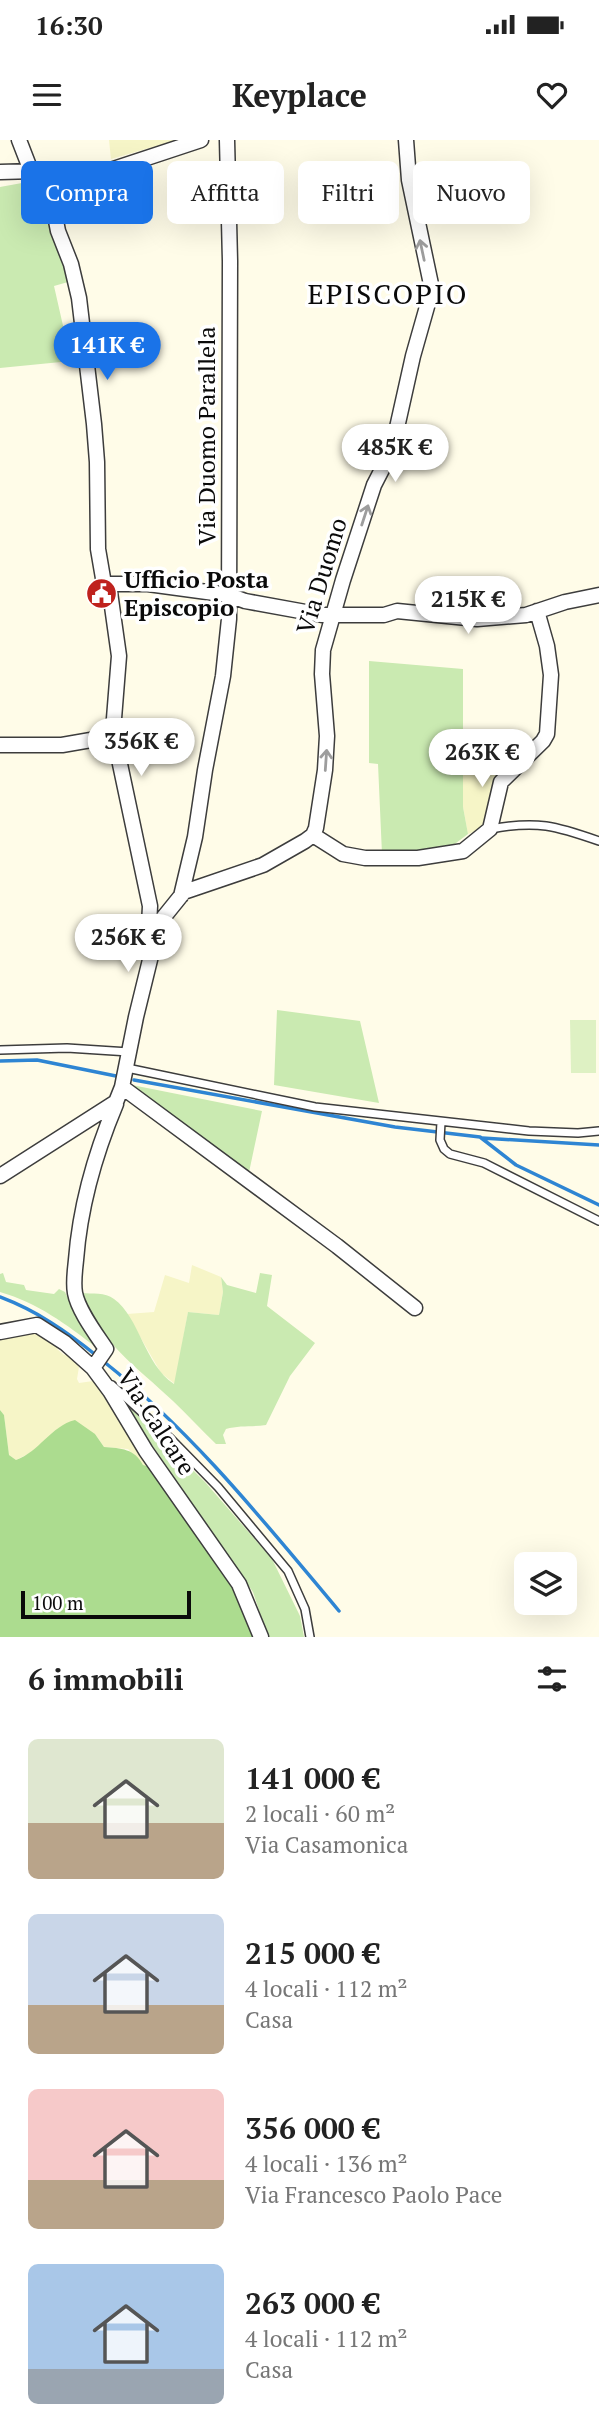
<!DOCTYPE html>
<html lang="it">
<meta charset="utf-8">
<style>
:root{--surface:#fff;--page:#f6f6f6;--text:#222;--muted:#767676;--accent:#1a73e8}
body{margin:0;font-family:"PT Serif",serif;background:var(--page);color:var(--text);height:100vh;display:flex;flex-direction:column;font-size:26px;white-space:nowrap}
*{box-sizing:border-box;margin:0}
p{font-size:23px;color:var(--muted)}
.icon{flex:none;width:38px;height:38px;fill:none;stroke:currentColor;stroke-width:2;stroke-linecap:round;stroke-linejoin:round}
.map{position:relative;height:1497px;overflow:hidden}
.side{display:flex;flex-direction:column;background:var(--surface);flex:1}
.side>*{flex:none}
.banner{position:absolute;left:21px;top:21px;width:558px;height:63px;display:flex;gap:14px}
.fabs{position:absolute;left:514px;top:1412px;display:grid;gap:14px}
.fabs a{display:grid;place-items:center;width:63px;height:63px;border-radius:10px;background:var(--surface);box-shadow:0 7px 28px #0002;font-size:35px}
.scale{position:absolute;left:21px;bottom:18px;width:170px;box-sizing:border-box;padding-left:7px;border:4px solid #0a0a0a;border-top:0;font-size:19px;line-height:24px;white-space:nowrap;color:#0a0a0a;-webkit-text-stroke:5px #fff;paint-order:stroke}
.price{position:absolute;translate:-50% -60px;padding:0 16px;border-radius:24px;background:#fff;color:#222;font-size:23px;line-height:46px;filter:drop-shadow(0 2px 4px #0008)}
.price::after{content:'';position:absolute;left:50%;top:42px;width:21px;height:16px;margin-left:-10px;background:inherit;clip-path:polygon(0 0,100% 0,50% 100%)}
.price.current{background:var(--accent);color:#fff}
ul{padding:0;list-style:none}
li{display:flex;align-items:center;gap:21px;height:175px;padding:0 28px}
li span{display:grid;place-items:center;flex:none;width:196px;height:140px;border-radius:10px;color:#555}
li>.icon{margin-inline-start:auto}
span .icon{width:84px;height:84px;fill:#fffc;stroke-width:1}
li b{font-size:30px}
h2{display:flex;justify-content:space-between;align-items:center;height:84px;padding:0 28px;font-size:30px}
.pill{padding:0 24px;border-radius:10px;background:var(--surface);box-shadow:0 7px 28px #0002;font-size:24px;line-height:63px}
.pill.current{background:var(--accent);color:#fff}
.status{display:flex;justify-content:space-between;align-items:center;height:49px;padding:0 35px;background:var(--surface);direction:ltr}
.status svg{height:19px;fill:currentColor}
header{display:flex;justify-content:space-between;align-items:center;height:91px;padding:0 28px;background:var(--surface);font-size:32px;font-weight:700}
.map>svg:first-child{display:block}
</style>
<div class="status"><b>16:30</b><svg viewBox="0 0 49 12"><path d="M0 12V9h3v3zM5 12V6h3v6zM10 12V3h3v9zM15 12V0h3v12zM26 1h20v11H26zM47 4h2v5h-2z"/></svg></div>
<header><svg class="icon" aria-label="menu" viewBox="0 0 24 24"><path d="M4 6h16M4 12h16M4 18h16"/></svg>Keyplace<svg class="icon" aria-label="heart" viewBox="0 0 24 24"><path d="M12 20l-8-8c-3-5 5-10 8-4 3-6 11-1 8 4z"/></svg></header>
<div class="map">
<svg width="599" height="1497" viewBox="0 0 599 1497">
<rect width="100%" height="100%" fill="#fffce8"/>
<path fill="#f6f5c7" d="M109 0H177L111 19Z
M500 630 485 687 468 694 463 667V631Z
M192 1125 221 1137 223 1152 219 1175 188 1172 175 1244 161 1233 127 1174 154 1172 165 1135 189 1143Z
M34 1191 58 1205 57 1209 64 1215 67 1214 79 1227 77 1239 79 1243 93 1241 107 1255 154 1328 143 1325 128 1309 104 1307 95 1294 30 1313 16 1320 9 1315 4 1275 0 1270V1199Z"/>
<path fill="#caeab1" d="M22 43 38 54 45 62 68 142 54 146 71 221 0 228V47Z
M369 521 463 529V667L468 694 448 709 382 714 378 624 369 623Z
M277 870 360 881 379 963 274 945Z
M132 945 262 971 248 1037 133 951Z
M3 1133 6 1142 24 1145 26 1150 54 1154 59 1149 65 1152 76 1176 97 1208C66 1184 38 1163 0 1152V1134Z
M260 1133 272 1135 267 1166 315 1203 290 1236 266 1285C252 1287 239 1285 226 1289L223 1295 226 1304H216C201 1290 188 1275 173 1261 135 1225 102 1205 82 1153 92 1154 105 1152 114 1159 140 1178 144 1224 174 1244L188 1172 219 1175 223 1152 221 1137 227 1145 256 1153Z
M119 1257 205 1342 272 1419 300 1476 304 1497H268L253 1452Z"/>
<path fill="#acdc8f" d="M0 1270 4 1275 9 1315 16 1320C39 1312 51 1286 75 1280L95 1294 104 1307C121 1308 135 1309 143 1325L154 1328 238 1452 257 1497H0Z"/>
<path fill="#def1c3" d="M570 880H596V933H571Z"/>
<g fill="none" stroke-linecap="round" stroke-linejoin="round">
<path stroke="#2e85d3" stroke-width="3.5" d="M0 921 37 920 116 936
M134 940 395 987 480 997 516 1025 599 1065
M482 998 599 1005
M0 1157C37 1171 66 1191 97 1216
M103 1221C193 1292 266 1384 339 1471"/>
<defs>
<path id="lane" d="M491 689C537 680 556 686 599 701
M0 910 67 908 129 912
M127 928 315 967 529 991 578 993 599 991
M441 982 440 1000 444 1009 450 1014 484 1023 599 1081
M112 1245 171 1299 218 1347 288 1431 305 1469 310 1497"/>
<path id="street" d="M19 0 31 31
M0 32 35 31 50 50 201 0
M50 50 58 91 71 124 79 158 94 284 97 322 98 409 104 444H148L229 455 245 461 322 475H384L397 471 477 479 526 475 565 462 599 455
M109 445 119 516 113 591 150 766 148 804
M0 605H62L114 596
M313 695 343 714 365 718H418L463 711 490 689 501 642 543 601 547 594 551 535 547 506 537 471
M181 756 195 697 205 630 223 536 229 479 230 121 227 0
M122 947 337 1106 415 1168
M116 964C95 1014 80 1067 76 1120 75 1131 73 1142 75 1153 78 1170 96 1194 106 1209L93 1228 110 1251 146 1311 239 1444 261 1497
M0 1036 116 962 122 947 136 877 159 783 184 752 263 725 305 701 313 695 316 688 325 630 327 596 322 534 323 510 343 440 374 345 392 310 413 216 432 149 409 40 406 0
M0 1192 37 1185 65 1203 93 1228"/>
</defs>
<use href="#lane" stroke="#3d3d3d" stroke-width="10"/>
<use href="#street" stroke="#3d3d3d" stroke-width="17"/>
<use href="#lane" stroke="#fff" stroke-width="7"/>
<use href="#street" stroke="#fff" stroke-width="14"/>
</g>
<defs><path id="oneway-shaft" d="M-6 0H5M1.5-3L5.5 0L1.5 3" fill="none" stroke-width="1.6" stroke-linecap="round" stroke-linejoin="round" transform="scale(1.75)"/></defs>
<g stroke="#9d9d9d">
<use href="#oneway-shaft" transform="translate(422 110) rotate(-102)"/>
<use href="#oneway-shaft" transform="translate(365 375) rotate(-72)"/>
<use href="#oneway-shaft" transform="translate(326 620) rotate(-86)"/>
</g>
<defs>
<symbol id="civic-disc" viewBox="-11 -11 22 22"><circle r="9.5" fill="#bf221d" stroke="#fff"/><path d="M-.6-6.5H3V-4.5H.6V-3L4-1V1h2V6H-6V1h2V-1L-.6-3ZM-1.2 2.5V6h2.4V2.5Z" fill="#fff"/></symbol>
</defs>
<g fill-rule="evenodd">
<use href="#civic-disc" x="84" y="436" width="35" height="35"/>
</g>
<g text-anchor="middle" stroke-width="7" stroke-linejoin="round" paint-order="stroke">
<g font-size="24" fill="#0a0a0a" stroke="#fff">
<text transform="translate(207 296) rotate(-90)" y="8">Via Duomo Parallela</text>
<text transform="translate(322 436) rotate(-73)" y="8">Via Duomo</text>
<text transform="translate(156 1282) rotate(57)" y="8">Via Calcare</text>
</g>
<g font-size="24" font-weight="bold" fill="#0a0a0a" stroke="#fff" text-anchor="start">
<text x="124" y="448">Ufficio Posta<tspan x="124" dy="28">Episcopio</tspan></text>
</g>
<g font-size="28" letter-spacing="2" fill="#0a0a0a" stroke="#fff">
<text x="388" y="164">EPISCOPIO</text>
</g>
</g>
</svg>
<div class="fabs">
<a><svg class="icon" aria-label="layers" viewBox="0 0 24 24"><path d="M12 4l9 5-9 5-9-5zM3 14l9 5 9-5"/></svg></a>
</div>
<div class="scale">100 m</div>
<b class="price current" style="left:107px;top:242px">141K €</b>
<b class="price" style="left:395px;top:344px">485K €</b>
<b class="price" style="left:468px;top:496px">215K €</b>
<b class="price" style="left:141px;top:638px">356K €</b>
<b class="price" style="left:482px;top:649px">263K €</b>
<b class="price" style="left:128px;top:834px">256K €</b>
<div class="banner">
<a class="pill current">Compra</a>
<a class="pill">Affitta</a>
<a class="pill">Filtri</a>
<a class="pill">Nuovo</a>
</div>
</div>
<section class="side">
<h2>6 immobili<svg class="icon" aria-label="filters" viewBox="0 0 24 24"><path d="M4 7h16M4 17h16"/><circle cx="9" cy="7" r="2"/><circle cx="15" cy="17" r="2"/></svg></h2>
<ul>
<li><span style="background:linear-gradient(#dfe7d0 60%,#b9a48a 0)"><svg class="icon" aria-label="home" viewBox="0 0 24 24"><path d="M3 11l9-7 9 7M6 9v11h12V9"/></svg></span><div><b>141 000 €</b><p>2 locali · 60 m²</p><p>Via Casamonica</p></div></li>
<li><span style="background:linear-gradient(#c9d6e8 65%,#b9a48a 0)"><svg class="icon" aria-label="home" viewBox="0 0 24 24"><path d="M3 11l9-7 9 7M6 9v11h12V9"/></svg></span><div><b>215 000 €</b><p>4 locali · 112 m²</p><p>Casa</p></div></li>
<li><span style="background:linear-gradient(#f6c9c9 65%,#b9a48a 0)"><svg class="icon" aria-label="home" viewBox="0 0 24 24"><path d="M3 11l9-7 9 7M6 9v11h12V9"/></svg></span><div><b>356 000 €</b><p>4 locali · 136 m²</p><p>Via Francesco Paolo Pace</p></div></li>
<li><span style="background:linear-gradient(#a9c7e8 75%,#9aa5b1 0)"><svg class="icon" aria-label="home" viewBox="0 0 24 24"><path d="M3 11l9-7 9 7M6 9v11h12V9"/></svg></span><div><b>263 000 €</b><p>4 locali · 112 m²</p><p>Casa</p></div></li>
</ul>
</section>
